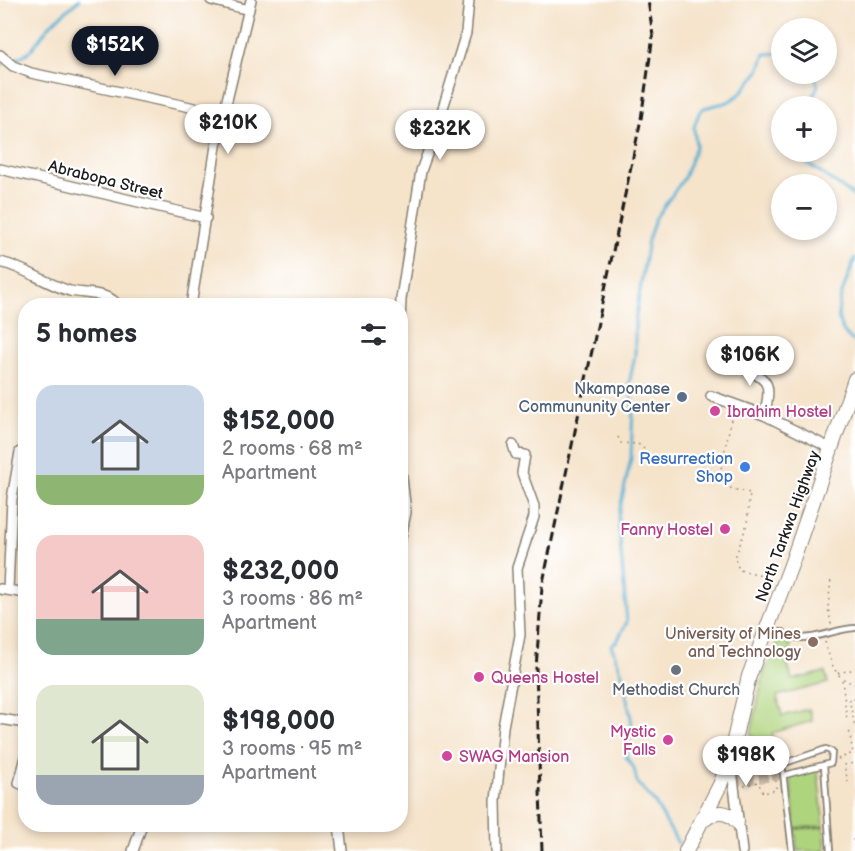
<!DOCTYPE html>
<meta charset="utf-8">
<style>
:root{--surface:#fff;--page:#f7f7f7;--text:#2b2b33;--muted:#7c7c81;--accent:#111827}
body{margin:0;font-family:"Balsamiq Sans",sans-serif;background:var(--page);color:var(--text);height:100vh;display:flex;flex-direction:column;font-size:22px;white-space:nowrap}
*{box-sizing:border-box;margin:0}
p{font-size:20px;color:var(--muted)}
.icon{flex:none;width:33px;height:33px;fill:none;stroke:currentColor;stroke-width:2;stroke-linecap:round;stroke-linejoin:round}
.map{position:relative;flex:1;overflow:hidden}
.panel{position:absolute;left:18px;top:298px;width:390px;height:534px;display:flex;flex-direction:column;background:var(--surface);border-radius:24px;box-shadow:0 3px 9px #0003}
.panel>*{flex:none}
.fabs{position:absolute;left:771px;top:18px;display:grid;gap:12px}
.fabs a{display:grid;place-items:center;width:66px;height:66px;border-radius:50%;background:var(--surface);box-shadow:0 3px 9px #0003;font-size:30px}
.price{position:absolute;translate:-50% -51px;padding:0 14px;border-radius:21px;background:#fff;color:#222;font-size:20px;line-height:39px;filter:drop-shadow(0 2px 3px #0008)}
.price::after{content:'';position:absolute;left:50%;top:36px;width:18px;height:14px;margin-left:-9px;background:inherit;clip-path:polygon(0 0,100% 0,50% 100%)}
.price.on{background:var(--accent);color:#fff}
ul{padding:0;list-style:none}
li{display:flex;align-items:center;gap:18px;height:150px;padding:0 18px}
li span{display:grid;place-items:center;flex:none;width:168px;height:120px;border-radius:18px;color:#555}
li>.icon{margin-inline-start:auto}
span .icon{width:72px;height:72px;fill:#fffc;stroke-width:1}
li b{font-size:26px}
h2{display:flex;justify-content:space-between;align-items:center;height:72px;padding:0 18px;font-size:26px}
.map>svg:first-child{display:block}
</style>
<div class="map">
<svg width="855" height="851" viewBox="0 0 855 851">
<rect width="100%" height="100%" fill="#fff"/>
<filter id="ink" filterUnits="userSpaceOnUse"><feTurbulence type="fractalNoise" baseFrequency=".0167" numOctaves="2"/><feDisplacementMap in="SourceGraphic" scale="12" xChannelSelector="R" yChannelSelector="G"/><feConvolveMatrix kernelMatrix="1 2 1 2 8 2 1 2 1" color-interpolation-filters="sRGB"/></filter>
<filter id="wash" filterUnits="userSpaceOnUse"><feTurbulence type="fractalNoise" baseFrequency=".008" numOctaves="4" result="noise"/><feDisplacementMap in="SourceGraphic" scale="24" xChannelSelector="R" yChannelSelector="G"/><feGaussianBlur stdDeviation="1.35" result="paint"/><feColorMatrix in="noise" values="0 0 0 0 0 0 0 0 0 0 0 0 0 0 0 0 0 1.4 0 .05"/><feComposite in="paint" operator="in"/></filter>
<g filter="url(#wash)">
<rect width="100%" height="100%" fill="#f5e3ca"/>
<path fill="#afd47e" stroke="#66784d" stroke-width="1.5" d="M779 638 791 645 786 659 792 680 825 672 828 683 777 696 782 716 809 709 812 721 772 733 781 769 758 772 757 741 751 734 763 676Z
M817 765 824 826 795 828 790 776 798 771Z
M824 827 826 851H797L795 829Z"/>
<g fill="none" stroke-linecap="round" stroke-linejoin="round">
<path stroke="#54aed2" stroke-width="3" d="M802 28 806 24
M13 62 30 51 51 24 79 0
M0 64H3
M809 106 818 85 814 74
M796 152 797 156 855 197
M855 258C847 284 822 321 855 342
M678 843 655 803 637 782 634 768 626 757 632 729 631 718 622 674 611 645 617 641 627 622 618 517 631 458 633 405 629 385 635 355V322L648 240 655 219 684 178 696 146 694 127 699 113 704 108 728 102 739 95 759 71 765 54 782 53"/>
</g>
</g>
<g filter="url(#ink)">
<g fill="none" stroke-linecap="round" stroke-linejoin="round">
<path stroke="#cabba7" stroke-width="9" stroke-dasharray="9 4.5" stroke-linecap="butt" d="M732 782 785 775"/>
<defs>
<path id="service" d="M768 632H783
M798 638C818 639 835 629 855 628
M824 765 830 851
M785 775 831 763 832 752 826 749 782 764 792 851"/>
<path id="minor" d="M211 0 249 10
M0 55 13 66 31 73 223 114
M0 169 206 218
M0 262C26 268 46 284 70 291 84 294 111 292 118 306
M191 306 216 146 251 0
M400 322 401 299 421 171 439 121 466 33 469 0
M734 361C763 381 775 375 764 415
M711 396 764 415 832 449
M400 461 406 512 400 542
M0 589 26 593
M8 590 12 499 20 452
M0 719 26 723
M26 757 19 783 26 786
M731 762 742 851
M339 825 342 851
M133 851 142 825
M497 851 496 801 503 727 520 635 517 568 534 517V506L522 473 525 455 516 454 513 445"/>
<path id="primary" d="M705 819C716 810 728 811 737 822
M686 851 720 785 730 757 749 676 791 565 855 379"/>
</defs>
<use href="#service" stroke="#888073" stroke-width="8"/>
<use href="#minor" stroke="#888073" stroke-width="12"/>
<use href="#primary" stroke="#888073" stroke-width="16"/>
<path stroke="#888073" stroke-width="1.5" stroke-dasharray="1.5 4.5" stroke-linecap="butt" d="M618 437 621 443 638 444 649 453
M709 469 720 475 721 481 732 489 750 493 747 524 735 558 739 570 767 576V595
M720 474 732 415
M831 624 828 608 831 579
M825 642C832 663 832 677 855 684
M838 673 855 669
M842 680 847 720
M855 699H849L855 727
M838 759 853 753 849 729
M848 782 844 765 855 763
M744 786 758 782 763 793 776 790V781
M797 828 822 827
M853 839 855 848"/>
<use href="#service" stroke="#fff" stroke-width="4.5"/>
<use href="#minor" stroke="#fff" stroke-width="9"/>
<use href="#primary" stroke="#fff" stroke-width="14"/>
<path stroke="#1c1c1c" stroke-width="3" stroke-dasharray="9 4.5" stroke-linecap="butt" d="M542 851 536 668 542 587 641 119 653 36 648 0"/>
</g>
</g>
<circle fill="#5c6f8a" stroke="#fff" stroke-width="2" cx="682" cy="397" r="6"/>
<g fill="#d1479c" stroke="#fff" stroke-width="2">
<circle cx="715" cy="411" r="6"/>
<circle cx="725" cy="529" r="6"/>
<circle cx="479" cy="677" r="6"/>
<circle cx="668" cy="740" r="6"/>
<circle cx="447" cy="756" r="6"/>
</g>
<circle fill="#3f7fe0" stroke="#fff" stroke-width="2" cx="745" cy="467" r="6"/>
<circle fill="#8d6e63" stroke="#fff" stroke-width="2" cx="813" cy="642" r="6"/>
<circle fill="#6b7280" stroke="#fff" stroke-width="2" cx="676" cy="670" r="6"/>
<g text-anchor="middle" stroke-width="4.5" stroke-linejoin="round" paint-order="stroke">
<g font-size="16" fill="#1c1c1c" stroke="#fff">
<text transform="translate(106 179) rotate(14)" y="6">Abrabopa Street</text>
<text transform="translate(787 526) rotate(-70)" y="6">North Tarkwa Highway</text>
</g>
<g font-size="16" fill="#4e5e75" stroke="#fff" text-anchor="end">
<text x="670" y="394">Nkamponase<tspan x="670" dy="18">Commununity Center</tspan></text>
</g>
<g font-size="16" fill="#b23c85" stroke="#fff" text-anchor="start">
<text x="727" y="417">Ibrahim Hostel</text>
<text x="713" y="535" text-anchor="end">Fanny Hostel</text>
<text x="491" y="683">Queens Hostel</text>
<text x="656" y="737" text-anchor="end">Mystic<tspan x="656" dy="18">Falls</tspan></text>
<text x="459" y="762">SWAG Mansion</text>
</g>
<g font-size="16" fill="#366cbe" stroke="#fff" text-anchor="end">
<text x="733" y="464">Resurrection<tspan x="733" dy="18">Shop</tspan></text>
</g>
<g font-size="16" fill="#785e54" stroke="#fff" text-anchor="end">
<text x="801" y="639">University of Mines<tspan x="801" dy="18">and Technology</tspan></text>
</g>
<g font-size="16" fill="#5b616d" stroke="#fff">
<text x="676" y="695">Methodist Church</text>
</g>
</g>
</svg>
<div class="fabs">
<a><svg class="icon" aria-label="layers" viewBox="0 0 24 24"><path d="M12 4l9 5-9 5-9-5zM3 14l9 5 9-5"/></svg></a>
<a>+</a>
<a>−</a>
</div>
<b class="price on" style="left:115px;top:77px">$152K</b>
<b class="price" style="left:228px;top:155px">$210K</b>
<b class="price" style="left:440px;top:161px">$232K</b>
<b class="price" style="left:750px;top:387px">$106K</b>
<b class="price" style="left:746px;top:787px">$198K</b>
<section class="panel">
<h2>5 homes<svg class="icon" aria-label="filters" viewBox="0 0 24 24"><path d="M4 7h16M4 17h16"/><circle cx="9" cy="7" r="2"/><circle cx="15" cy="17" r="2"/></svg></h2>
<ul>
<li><span style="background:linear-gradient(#c9d6e8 75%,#8fb573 0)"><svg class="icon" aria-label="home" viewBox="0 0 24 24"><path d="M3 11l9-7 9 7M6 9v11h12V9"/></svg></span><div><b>$152,000</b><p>2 rooms · 68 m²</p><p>Apartment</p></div></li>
<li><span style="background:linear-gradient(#f6c9c9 70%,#7fa58c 0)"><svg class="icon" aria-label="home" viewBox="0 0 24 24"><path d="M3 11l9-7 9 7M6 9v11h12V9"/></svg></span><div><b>$232,000</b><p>3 rooms · 86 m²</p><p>Apartment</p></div></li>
<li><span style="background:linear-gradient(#dfe7d0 75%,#9aa5b1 0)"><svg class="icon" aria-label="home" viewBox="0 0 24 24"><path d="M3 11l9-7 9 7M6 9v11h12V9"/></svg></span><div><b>$198,000</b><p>3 rooms · 95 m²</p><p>Apartment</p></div></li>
</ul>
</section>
</div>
